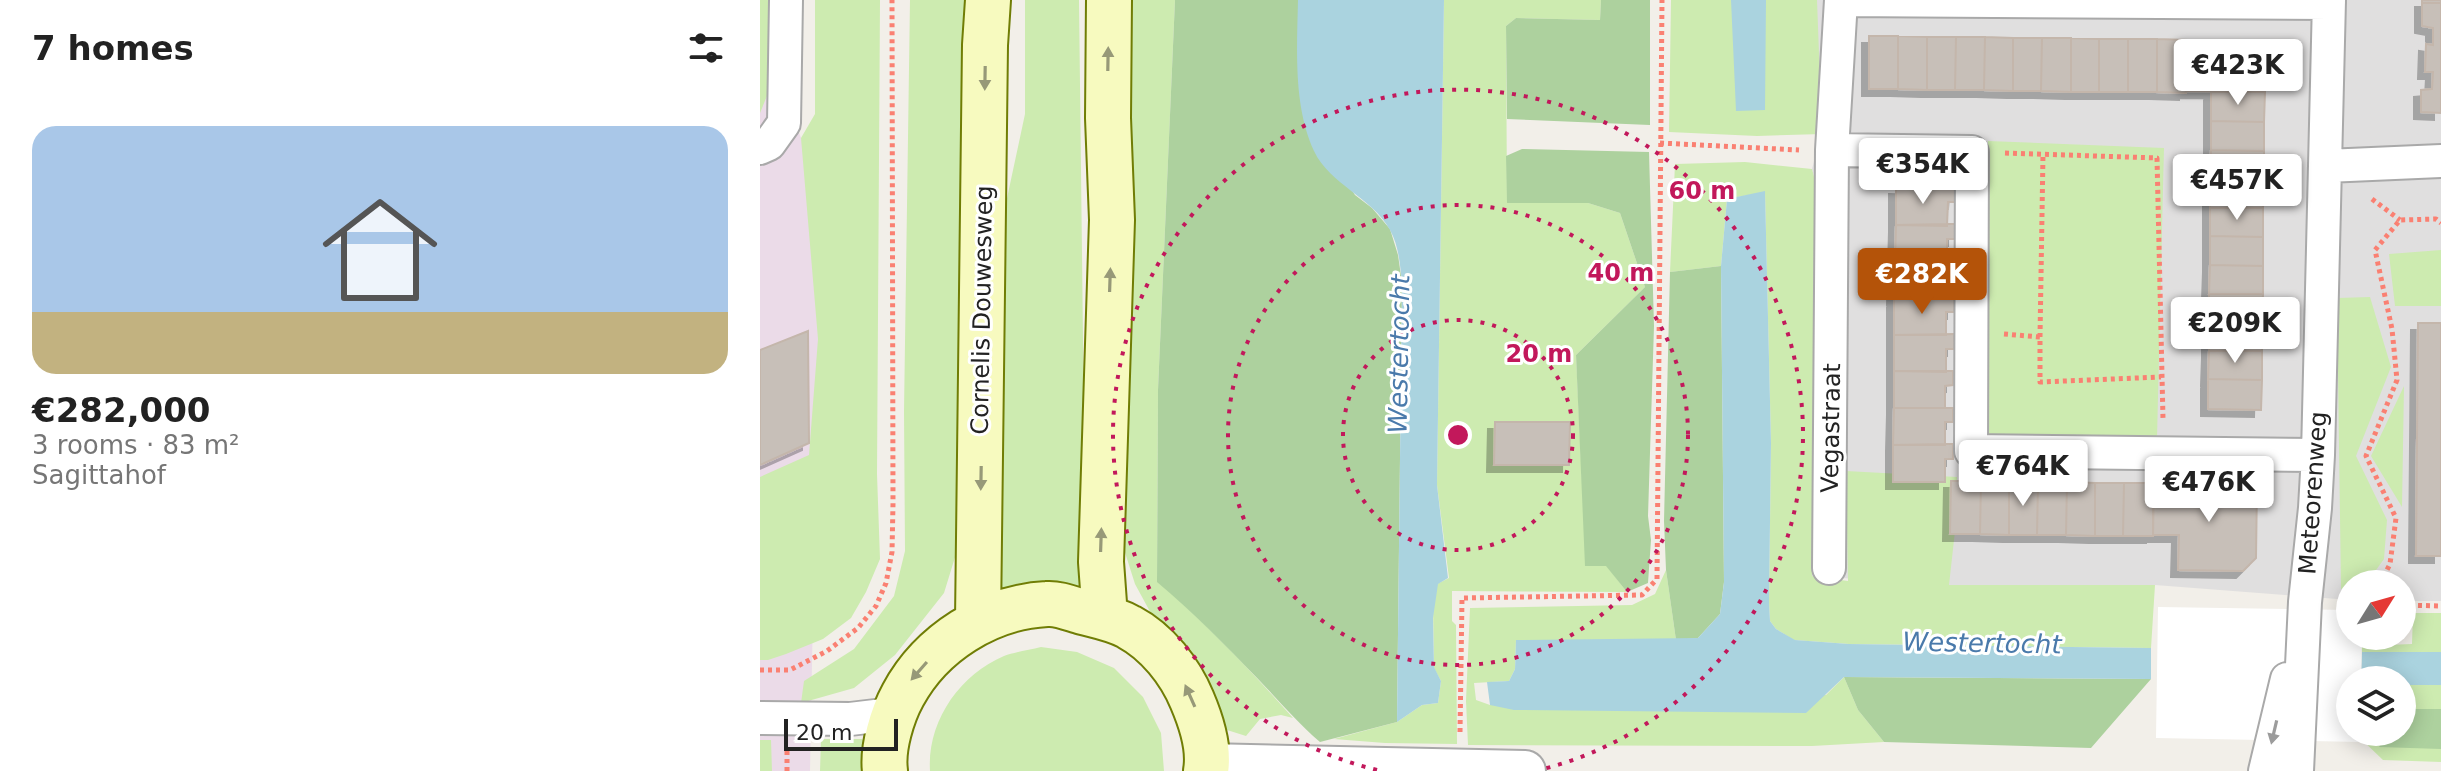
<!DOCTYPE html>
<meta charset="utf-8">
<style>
:root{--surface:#fff;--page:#f6f6f6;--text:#222;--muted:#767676;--accent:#b45309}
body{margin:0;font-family:"DejaVu Sans",sans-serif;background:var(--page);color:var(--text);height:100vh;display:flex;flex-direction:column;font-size:30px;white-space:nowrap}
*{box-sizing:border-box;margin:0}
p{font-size:26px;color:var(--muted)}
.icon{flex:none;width:44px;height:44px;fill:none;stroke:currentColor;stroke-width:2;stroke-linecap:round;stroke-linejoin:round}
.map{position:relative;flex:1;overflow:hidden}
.drawer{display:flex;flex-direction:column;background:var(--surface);width:760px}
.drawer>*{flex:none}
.needle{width:52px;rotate:53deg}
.fabs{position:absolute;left:1576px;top:570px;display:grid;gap:16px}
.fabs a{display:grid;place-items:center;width:80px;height:80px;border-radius:50%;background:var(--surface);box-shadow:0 4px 20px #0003;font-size:40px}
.scale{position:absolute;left:24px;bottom:20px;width:114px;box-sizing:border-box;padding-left:8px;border:4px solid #222;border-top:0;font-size:22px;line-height:28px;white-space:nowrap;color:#222;-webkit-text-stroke:6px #fff;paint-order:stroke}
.price{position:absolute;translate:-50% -68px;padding:0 18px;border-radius:8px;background:#fff;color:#222;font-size:26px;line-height:52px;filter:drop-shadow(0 2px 4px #0008)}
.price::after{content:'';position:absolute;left:50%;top:48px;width:24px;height:18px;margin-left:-12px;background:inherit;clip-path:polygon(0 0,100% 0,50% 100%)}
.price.current{background:var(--accent);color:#fff}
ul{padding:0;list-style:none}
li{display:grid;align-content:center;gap:16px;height:424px;padding:0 32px}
li span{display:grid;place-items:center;height:248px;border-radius:24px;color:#555}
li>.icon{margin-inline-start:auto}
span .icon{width:144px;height:144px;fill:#fffc;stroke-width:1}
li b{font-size:34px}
h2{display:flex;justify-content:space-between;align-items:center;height:96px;padding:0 32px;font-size:34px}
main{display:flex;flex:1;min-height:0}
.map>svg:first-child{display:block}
</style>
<main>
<section class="drawer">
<h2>7 homes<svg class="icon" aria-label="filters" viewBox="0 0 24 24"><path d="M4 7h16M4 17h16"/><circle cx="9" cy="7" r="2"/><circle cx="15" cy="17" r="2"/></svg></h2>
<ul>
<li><span style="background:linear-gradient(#a9c7e8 75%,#c2b280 0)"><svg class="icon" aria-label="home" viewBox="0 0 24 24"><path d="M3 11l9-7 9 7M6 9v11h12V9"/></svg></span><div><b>€282,000</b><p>3 rooms · 83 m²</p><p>Sagittahof</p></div></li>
</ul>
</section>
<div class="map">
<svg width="1681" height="771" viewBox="0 0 1681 771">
<defs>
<filter id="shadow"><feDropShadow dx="-7" dy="7" stdDeviation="0" flood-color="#0004"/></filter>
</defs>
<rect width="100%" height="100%" fill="#f2efe9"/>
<path fill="#e0dfdf" d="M1054 0H1681V601H1642V584H1590V600L1395 585H1189L1052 576 1057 188 1052 169 1061 134Z"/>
<path fill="#ebdbe8" d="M0 0 7 56 61 186 50 771H0Z"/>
<path fill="#cdebb0" d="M0 0H11L9 91 0 113Z
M55 0H120L117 474 120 559 106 592 91 618 63 639 26 654 8 660H0V477L49 455 58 339 41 138 55 114Z
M150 0H213L200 541 184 593 135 655 94 688 41 703 44 681 94 649 134 596 145 551 144 412Z
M265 0H319L326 593 235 596 243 217 265 114Z
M362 0H415L398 390 397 581C446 623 490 670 533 718L521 715 500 719 486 736 467 730 400 630 375 584 355 521Z
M684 0H841L840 20 756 18 746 26 747 203H828L860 213 885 287 816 355 826 566 846 565 867 592 692 591V621L696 625 697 744 625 743 574 739 637 722 662 705 678 703 681 681 674 668 673 606 677 584 689 578 677 485Z
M911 0H1057L1062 134 997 136 909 132Z
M1228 141 1404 148 1397 439H1218Z
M985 162 1052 169 1057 188 1052 576 1088 581 1086 471 1197 477 1196 522 1189 585H1395L1391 648 1089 644 1034 640 1016 629 1010 621 1009 602 1011 443 1005 192 967 199 961 266 910 272 915 164Z
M1681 250V306H1635L1629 254Z
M1610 297 1631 367 1596 456 1627 520 1624 559 1606 584H1590V588L1581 589 1577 298Z
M1644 386 1642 507 1611 456Z
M906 570 916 640H756L755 669 749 681 714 683 716 700 730 705 1066 695 1084 677 1098 710 1124 742 1052 746 708 745 706 701 710 608 872 605 895 594Z
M1653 613H1681V653L1602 652V636H1627V645L1652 644Z
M281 647 317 652 354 668 383 697 401 733 404 771H170C167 722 199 675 244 656 255 652 269 650 281 647Z
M1642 685H1681V762L1623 760 1599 737V732H1642Z
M61 739H102L107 745 112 771H60Z
M0 740H11L12 771H0Z"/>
<path fill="#add19e" d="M415 0H538L539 81 544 119 595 195 612 208 630 229 638 255 642 283 637 722 560 742C537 722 520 702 499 680 466 646 433 612 397 582L398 390Z
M841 0H890V125L747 119 746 26 756 18 840 20Z
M762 149 889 152 894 326 888 516 891 540 888 583 867 592 846 566H825L816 355 885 287 860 213 828 203H747L746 156Z
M961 266 964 582 960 614 938 638 916 640 906 570 904 521 910 272Z
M1084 677 1391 679 1331 748 1124 742 1098 710Z
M1644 709H1681V749L1619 747 1629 732H1642Z"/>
<path fill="#aad3df" d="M538 0H684L677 485 688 578 678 584 673 618 674 667 681 681 678 703 662 705 637 722 642 283C640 265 639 246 630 230 612 197 570 185 554 151 533 106 537 48 538 0Z
M971 0H1006L1005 110 976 111Z
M1005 191 1011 443 1009 602 1010 621 1016 629 1035 640 1089 644 1391 648V679L1084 677 1046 713 754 710 730 705 727 682 749 681 755 669 756 640 938 638 960 614 964 582 961 266 967 199Z
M1602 652H1681V685H1642V680H1601Z"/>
<path fill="#fff" d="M1398 607 1590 610V636H1602L1601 680H1590V732H1600V742L1396 738Z"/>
<path fill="#c7bfb8" stroke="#c4b6ab" stroke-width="2" filter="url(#shadow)" d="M1662 0H1681V3H1662Z
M1662 3H1681V113L1661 112V90L1672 89 1673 72H1665L1666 44 1673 45V28L1662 26Z
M1109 36H1138V89H1109Z
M1138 36 1167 37V90L1138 89Z
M1167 37H1196L1195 90H1167Z
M1196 37H1225L1224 90H1195Z
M1225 37 1253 38V91L1224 90Z
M1253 38H1282L1281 91H1253Z
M1282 38H1311V92L1281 91Z
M1311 38 1339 39V92H1311Z
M1339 39H1368V92H1339Z
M1368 39H1397V92H1368Z
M1397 39 1427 40 1426 93 1397 92Z
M1463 54 1511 55 1510 90H1504V92L1426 91 1427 59H1462Z
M1451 92H1505L1504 122 1451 121Z
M1451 121 1504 122V151L1451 150Z
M1451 150 1504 151V179H1450Z
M1450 179H1504L1503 208H1450Z
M1136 187 1196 189 1195 202H1188L1187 226 1136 225Z
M1450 208H1503V237L1450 236Z
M1187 224H1195V239H1187V262L1135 261 1136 225Z
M1450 236 1503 237V266L1450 265Z
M1135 261H1195V276H1187L1186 299 1134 298Z
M1450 265 1503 266V294H1449Z
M1449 294H1503L1502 323 1449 322Z
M1134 298H1194V312H1186V335H1134Z
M1449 322 1502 323V351H1449Z
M1658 323H1681V556H1656Z
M48 331 49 443 0 465V350Z
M1194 334V349H1186V372L1134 371V335Z
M1449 351H1502V380L1448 379Z
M1134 371H1193V385L1185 386V408H1134Z
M1448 379 1502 380 1501 410 1448 409Z
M1134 408H1193V422H1185V445H1133Z
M735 422H810L809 465H734Z
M1185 444H1193V459H1185V482H1133V445Z
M1191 481H1221L1220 534H1190Z
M1221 481 1249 482V535L1220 534Z
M1249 482H1278L1277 535H1249Z
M1278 482H1307L1306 535H1277Z
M1307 482 1335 483V536L1306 535Z
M1335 483H1364L1363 536H1335Z
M1364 483H1394L1393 536H1363Z
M1393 484 1497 485 1496 558 1483 571 1418 570 1419 535H1393Z"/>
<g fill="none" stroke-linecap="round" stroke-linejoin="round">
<defs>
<path id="minor" d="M0 148 9 144 24 123 26 0
M1072 150 1212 152 1211 451 1558 455
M1566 166 1681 161
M1069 568 1072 150 1081 0 1569 3
M0 718 90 719 132 714
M1505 771 1527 679
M1537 771 1545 602 1555 508 1558 455 1569 0"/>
<path id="tertiary" d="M447 764 765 771"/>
<path id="secondary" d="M345 617 341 562 352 220 348 118 349 0
M218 620 225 45 228 0
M125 771C122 748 132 715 143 695 171 643 228 607 287 604 298 603 312 609 323 612 338 616 355 619 369 627 397 642 420 671 432 700 441 721 450 747 446 771"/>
</defs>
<use href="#minor" stroke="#a9a9a9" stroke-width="36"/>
<use href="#tertiary" stroke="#a9a9a9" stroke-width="44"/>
<use href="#secondary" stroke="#707d05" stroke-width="48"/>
<path stroke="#fa8072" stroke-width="5" stroke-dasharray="4 4" stroke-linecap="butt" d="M900 143 1039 150
M1245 153 1397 158 1403 419
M1612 199 1640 220
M1244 334 1280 337V382L1401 377
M1280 337 1283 154
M1620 584 1630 564 1636 518 1606 456 1637 380 1632 329 1615 250 1640 220 1676 219 1681 223
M1578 603 1590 604
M1642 605 1681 606
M0 670H30L67 651 98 628 116 606 126 583 132 552 133 504 132 0
M700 732 702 598 882 595 897 579 902 0
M27 751V771"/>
<use href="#minor" stroke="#fff" stroke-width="32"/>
<use href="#tertiary" stroke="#fff" stroke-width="40"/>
<use href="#secondary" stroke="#f7fabf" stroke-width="44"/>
</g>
<defs><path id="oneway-solid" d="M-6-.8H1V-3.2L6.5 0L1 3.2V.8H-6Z" transform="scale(2)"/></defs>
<g fill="#979978">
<use href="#oneway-solid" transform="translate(348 59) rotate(-89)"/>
<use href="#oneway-solid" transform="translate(225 78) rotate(91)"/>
<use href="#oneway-solid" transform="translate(350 280) rotate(-88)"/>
<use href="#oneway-solid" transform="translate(221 478) rotate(91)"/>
<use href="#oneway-solid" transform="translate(341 540) rotate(-88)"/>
<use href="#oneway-solid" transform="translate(159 671) rotate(131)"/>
<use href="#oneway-solid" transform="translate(430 696) rotate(-114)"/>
</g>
<use fill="#9c9c9c" href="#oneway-solid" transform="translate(1514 732) rotate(103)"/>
<g fill="none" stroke="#c2185b" stroke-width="4" stroke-dasharray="4 8">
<circle cx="698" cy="435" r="115"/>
<circle cx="698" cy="435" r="230"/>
<path d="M617 770A345 345 0 1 1 779 770"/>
</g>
<g text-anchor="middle" stroke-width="6" stroke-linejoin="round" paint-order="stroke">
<g font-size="24" fill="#222" stroke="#fff">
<text transform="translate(222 310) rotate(-89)" y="8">Cornelis Douwesweg</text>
<text transform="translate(1071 428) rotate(-89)" y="8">Vegastraat</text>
<text transform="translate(1553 493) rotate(-86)" y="8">Meteorenweg</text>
</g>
<g font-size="26" font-style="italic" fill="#4a7aab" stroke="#fff">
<text transform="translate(639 354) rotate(-89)" y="9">Westertocht</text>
<text transform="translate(1222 643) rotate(1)" y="9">Westertocht</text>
</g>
</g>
<circle cx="698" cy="435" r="12" fill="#c2185b" stroke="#fff" stroke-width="4"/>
<g font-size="24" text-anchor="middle" font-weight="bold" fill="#c2185b" stroke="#fff" stroke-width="6" stroke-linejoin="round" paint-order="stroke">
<text x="942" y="199">60 m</text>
<text x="861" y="281">40 m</text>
<text x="779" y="362">20 m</text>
</g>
</svg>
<div class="fabs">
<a><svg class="needle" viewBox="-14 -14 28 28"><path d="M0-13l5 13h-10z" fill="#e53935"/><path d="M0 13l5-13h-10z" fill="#767676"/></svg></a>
<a><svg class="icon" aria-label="layers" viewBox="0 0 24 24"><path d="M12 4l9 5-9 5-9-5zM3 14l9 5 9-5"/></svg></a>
</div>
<div class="scale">20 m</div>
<b class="price" style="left:1478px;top:107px">€423K</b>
<b class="price" style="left:1163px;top:206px">€354K</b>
<b class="price" style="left:1477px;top:222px">€457K</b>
<b class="price current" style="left:1162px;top:316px">€282K</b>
<b class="price" style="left:1475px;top:365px">€209K</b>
<b class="price" style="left:1263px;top:508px">€764K</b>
<b class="price" style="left:1449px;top:524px">€476K</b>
</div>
</main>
